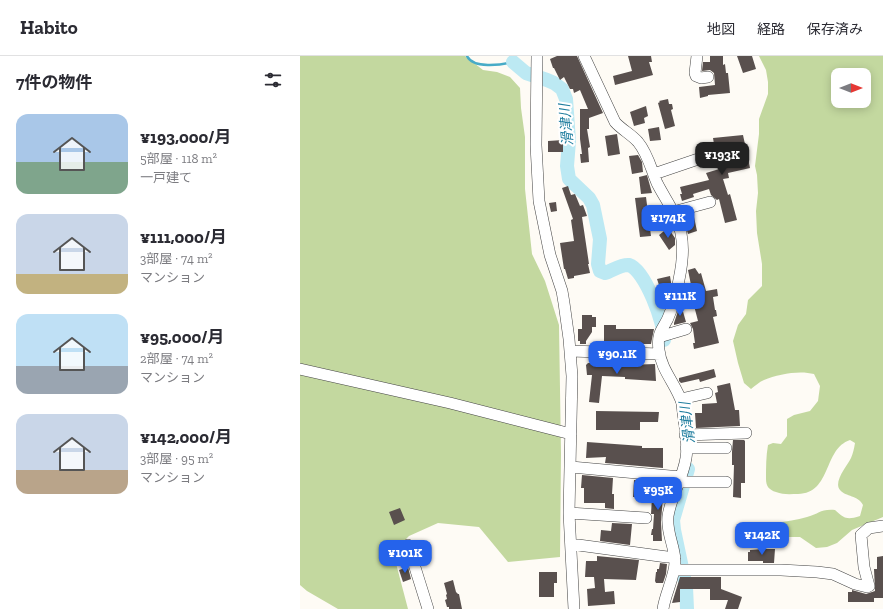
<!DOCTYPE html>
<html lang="ja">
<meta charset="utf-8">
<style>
:root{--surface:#fff;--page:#f2f2f3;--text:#2b2b33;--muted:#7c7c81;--line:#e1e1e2;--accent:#2563eb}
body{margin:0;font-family:"Zilla Slab","Noto Sans JP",serif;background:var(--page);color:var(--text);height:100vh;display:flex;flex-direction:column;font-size:15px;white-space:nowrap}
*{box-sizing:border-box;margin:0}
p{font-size:13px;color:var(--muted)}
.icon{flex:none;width:22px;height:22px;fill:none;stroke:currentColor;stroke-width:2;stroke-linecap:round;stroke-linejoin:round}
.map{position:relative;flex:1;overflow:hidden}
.panel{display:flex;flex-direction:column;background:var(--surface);width:300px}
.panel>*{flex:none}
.needle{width:26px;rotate:90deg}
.fabs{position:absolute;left:531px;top:12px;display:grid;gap:8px}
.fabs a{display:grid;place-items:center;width:40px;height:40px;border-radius:8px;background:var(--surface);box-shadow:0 2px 10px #0003;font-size:20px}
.price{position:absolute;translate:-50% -34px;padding:0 9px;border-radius:8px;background:var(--accent);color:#fff;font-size:13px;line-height:26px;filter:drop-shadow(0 1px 2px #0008)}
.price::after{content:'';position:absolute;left:50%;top:24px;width:12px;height:9px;margin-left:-6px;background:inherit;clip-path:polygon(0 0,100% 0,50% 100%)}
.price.active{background:#222;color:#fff}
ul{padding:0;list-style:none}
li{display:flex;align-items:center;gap:12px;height:100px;padding:0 16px}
li span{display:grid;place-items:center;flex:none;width:112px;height:80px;border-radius:12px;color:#555}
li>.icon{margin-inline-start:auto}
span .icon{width:48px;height:48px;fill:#fffc;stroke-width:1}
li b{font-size:17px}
h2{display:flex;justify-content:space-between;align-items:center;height:48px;padding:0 16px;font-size:17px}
header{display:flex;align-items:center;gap:24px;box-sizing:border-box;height:56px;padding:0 20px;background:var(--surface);border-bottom:1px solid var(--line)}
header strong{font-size:19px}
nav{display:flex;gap:22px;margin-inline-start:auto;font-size:14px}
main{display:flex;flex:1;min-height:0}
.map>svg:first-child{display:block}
</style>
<header>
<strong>Habito</strong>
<nav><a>地図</a><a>経路</a><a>保存済み</a></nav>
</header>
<main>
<section class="panel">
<h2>7件の物件<svg class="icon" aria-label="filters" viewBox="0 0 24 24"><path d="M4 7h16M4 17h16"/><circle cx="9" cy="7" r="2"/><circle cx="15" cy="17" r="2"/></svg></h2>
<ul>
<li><span style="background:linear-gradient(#a9c7e8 60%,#7fa58c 0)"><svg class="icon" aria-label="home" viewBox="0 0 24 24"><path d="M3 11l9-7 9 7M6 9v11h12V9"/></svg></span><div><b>¥193,000/月</b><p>5部屋 · 118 m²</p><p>一戸建て</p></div></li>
<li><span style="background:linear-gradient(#c9d6e8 75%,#c2b280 0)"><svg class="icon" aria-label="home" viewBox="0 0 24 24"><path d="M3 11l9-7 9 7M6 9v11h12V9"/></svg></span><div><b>¥111,000/月</b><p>3部屋 · 74 m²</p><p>マンション</p></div></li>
<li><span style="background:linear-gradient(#bfe0f5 65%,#9aa5b1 0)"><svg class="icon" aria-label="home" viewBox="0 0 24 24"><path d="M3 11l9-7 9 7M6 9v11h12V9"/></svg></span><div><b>¥95,000/月</b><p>2部屋 · 74 m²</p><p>マンション</p></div></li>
<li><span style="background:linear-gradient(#c9d6e8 70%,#b9a48a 0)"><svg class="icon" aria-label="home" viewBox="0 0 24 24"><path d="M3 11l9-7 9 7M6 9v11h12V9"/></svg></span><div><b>¥142,000/月</b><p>3部屋 · 95 m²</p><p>マンション</p></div></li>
</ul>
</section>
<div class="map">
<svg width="583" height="553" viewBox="0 0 583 553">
<rect width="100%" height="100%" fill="#fefbf5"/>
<path fill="#c3d89f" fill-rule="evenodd" d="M0 0H165L183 14 197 16 210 21 220 32 221 52 225 81V133L232 198 245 225 259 269 261 398 260 501 208 506 179 471 138 467 109 480 93 496 108 553H38L7 535 0 529Z
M459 0H583V461L552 474 537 487 527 491 516 492 500 481H481L476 477V467C486 465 497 464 507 461 520 458 519 453 535 454 545 463 547 464 560 460L563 449C558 439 546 441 540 434 533 426 547 410 551 402 553 397 554 393 555 387L550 384C523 393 532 437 498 438 491 438 483 439 476 436 469 434 466 430 466 423 466 411 466 400 468 389L473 387 481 388 487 380V363L494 359 510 355 518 345 520 330 514 318C500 314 478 318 464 324 459 326 455 330 451 333L444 327 438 307 433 285 438 269 446 258 448 244 462 230V208L457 177 456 155 458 137 457 119 455 110 459 78V63L468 38V26L466 14ZM538 19H564V45H538Z"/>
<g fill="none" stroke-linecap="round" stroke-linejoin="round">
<path stroke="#47abc7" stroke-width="2.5" d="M167 0C173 13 201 9 213 6L212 0"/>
<path stroke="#bce9f3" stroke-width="14" d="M213 6 226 17 247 24 254 27 262 33 266 43 269 85 267 110 269 123 289 142 293 149 300 183 298 208 300 215 305 217C312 215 321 208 329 209 345 214 365 268 364 284
M387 553 386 531 374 474 373 464 388 413"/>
</g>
<path fill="#59504e" d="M257 0H277L303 57 289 62V73H287L290 91 288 92 289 106 281 107 280 98H282L280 83V53H288L280 34 274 37 273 33H270L264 21 260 24 254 12H253L250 3Z
M328 0H351L352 6H349L353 19 315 29 313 20 332 15Z
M410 0H423V9L425 8 426 17H428L430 37 408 39V40L400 42 399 31 415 29 414 17 410 14 402 15 403 6H410Z
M437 0H452L456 13 443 17Z
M368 43 369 48H372L373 53 371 54 375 70 365 73 358 47 360 46 359 45Z
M346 50 348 60 344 62 345 67 334 70 330 56Z
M359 71 361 84 350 85 348 73Z
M317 78 320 98 308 100 305 80Z
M443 79 450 112 428 117 429 122 423 123 428 139 430 138 437 164 425 167 419 143 417 144 411 139 409 133 393 138 394 141 382 145 380 138H382L380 131 409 124 406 117 436 108 434 94 416 96 415 94 413 82Z
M263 84V96H248V85Z
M338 99 342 106 343 116 332 118 329 100Z
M347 119 352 137 341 138 339 121Z
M268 130 271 139 275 138 280 150 283 149 287 160 282 161 289 208H288L290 217 274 220V222L268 223 265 213H264L260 187 274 185 271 164 273 163 262 132Z
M346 141 351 180 340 181 335 142Z
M256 146 257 155 251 156 249 147Z
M394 161 397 175 388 178 384 164Z
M368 172 375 182V189L369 194 359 179Z
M395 212 399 218 401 217 406 235 417 233 418 240 413 241 415 254H416L417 260 413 261 419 287 394 293 393 287H395L393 273 390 267 398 265 391 238 382 240 385 230 391 229 388 214Z
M370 220 371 226V230L360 232 357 223Z
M379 252H382L386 266 374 269V267Z
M282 259H292V261H296V271H292V276L286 285V288H280V285H278V273H282Z
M304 269H316V273H354L351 288H337V290H325V286L304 285Z
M288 307 326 309 355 308 356 325 325 323V321L302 320 299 347 289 346 292 319H287L286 309Z
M414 313 416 321 400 326 399 323 381 327 379 325V322Z
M430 327 435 354H439L440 370 396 372 395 357H402V348L417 347 415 337 418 336 417 330Z
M296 355 359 356 358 366H340V374H296Z
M433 384H444L445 385V427H441V442L433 441 434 409H432V396Z
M287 386 342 390V392H363V412L305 407 306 401 286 402Z
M282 419 313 422 312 438H314V453L305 452V447H284V432H281Z
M334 424 344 425V441H333Z
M357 426 367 427V437L366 440H363L361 466 362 485H353V479H351L352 473H353L354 458H351L352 441H357Z
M100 452 105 464 94 469 89 456Z
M312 467 332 468 330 489 300 485 301 474 311 475Z
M463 493H475L474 507H463V505H448V496H450V494Z
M297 500 339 504 336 524 304 523 305 536 314 535 315 548 288 550 287 533 295 532 294 521H285L286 505H297Z
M583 500V542H574V546H548V536H552V534L566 538 575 535 574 513H577V501Z
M360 507 367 508 366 518 363 527H356L355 525 356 516H357V513H359Z
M108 511 111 523 103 526 99 514Z
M239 516H257V527H254V541H239Z
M380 521H421V533L442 541 438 553H425L428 544H410V533H380V546L372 547Z
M153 524 156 536 158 538H159L162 553H149V551H147L145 544 147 543 146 539 147 538 144 527Z"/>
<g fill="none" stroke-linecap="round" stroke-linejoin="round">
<defs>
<path id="minor" d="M237 0 236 89 239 145 250 199 262 235 264 247 269 283 272 320 269 457 274 553
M284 0 315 66C322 74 331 78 338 86 348 98 351 113 357 127 363 139 371 150 376 162 387 185 382 213 376 237 374 244 373 251 370 257 365 273 356 274 359 294 361 314 376 328 382 347 383 363 389 386 386 402 383 422 371 440 368 460 366 477 375 490 375 506 375 520 365 538 363 553
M397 0 395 17 396 20 401 22 408 21
M354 118 410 99
M373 156 410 146
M359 281 386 273
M270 295 360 298
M0 313 150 347 271 378
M381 343 407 337
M385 379 446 377
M386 392H426
M271 411 381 421
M379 426H426
M269 457 346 462
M271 488 367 501H375
M108 489 128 553
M374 514H481L517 516 533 518 555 528 567 531 569 530 564 511 561 479 569 472 583 470"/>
</defs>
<use href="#minor" stroke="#444" stroke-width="12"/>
<use href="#minor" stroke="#fff" stroke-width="11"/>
</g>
<g text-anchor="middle" stroke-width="4" stroke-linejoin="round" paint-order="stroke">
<g font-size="14" font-style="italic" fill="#1f7d9e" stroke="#fff">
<text transform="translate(266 69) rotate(-95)" y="5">滑津川</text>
<text transform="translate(387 367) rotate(-97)" y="5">滑津川</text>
</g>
</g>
</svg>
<div class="fabs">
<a><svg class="needle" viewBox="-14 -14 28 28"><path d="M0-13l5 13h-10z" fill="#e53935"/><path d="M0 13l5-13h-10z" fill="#7c7c81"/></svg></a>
</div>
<b class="price active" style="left:422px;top:120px">¥193K</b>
<b class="price" style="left:368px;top:183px">¥174K</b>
<b class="price" style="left:380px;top:261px">¥111K</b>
<b class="price" style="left:317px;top:319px">¥90.1K</b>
<b class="price" style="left:358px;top:455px">¥95K</b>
<b class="price" style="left:462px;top:500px">¥142K</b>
<b class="price" style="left:105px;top:518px">¥101K</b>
</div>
</main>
